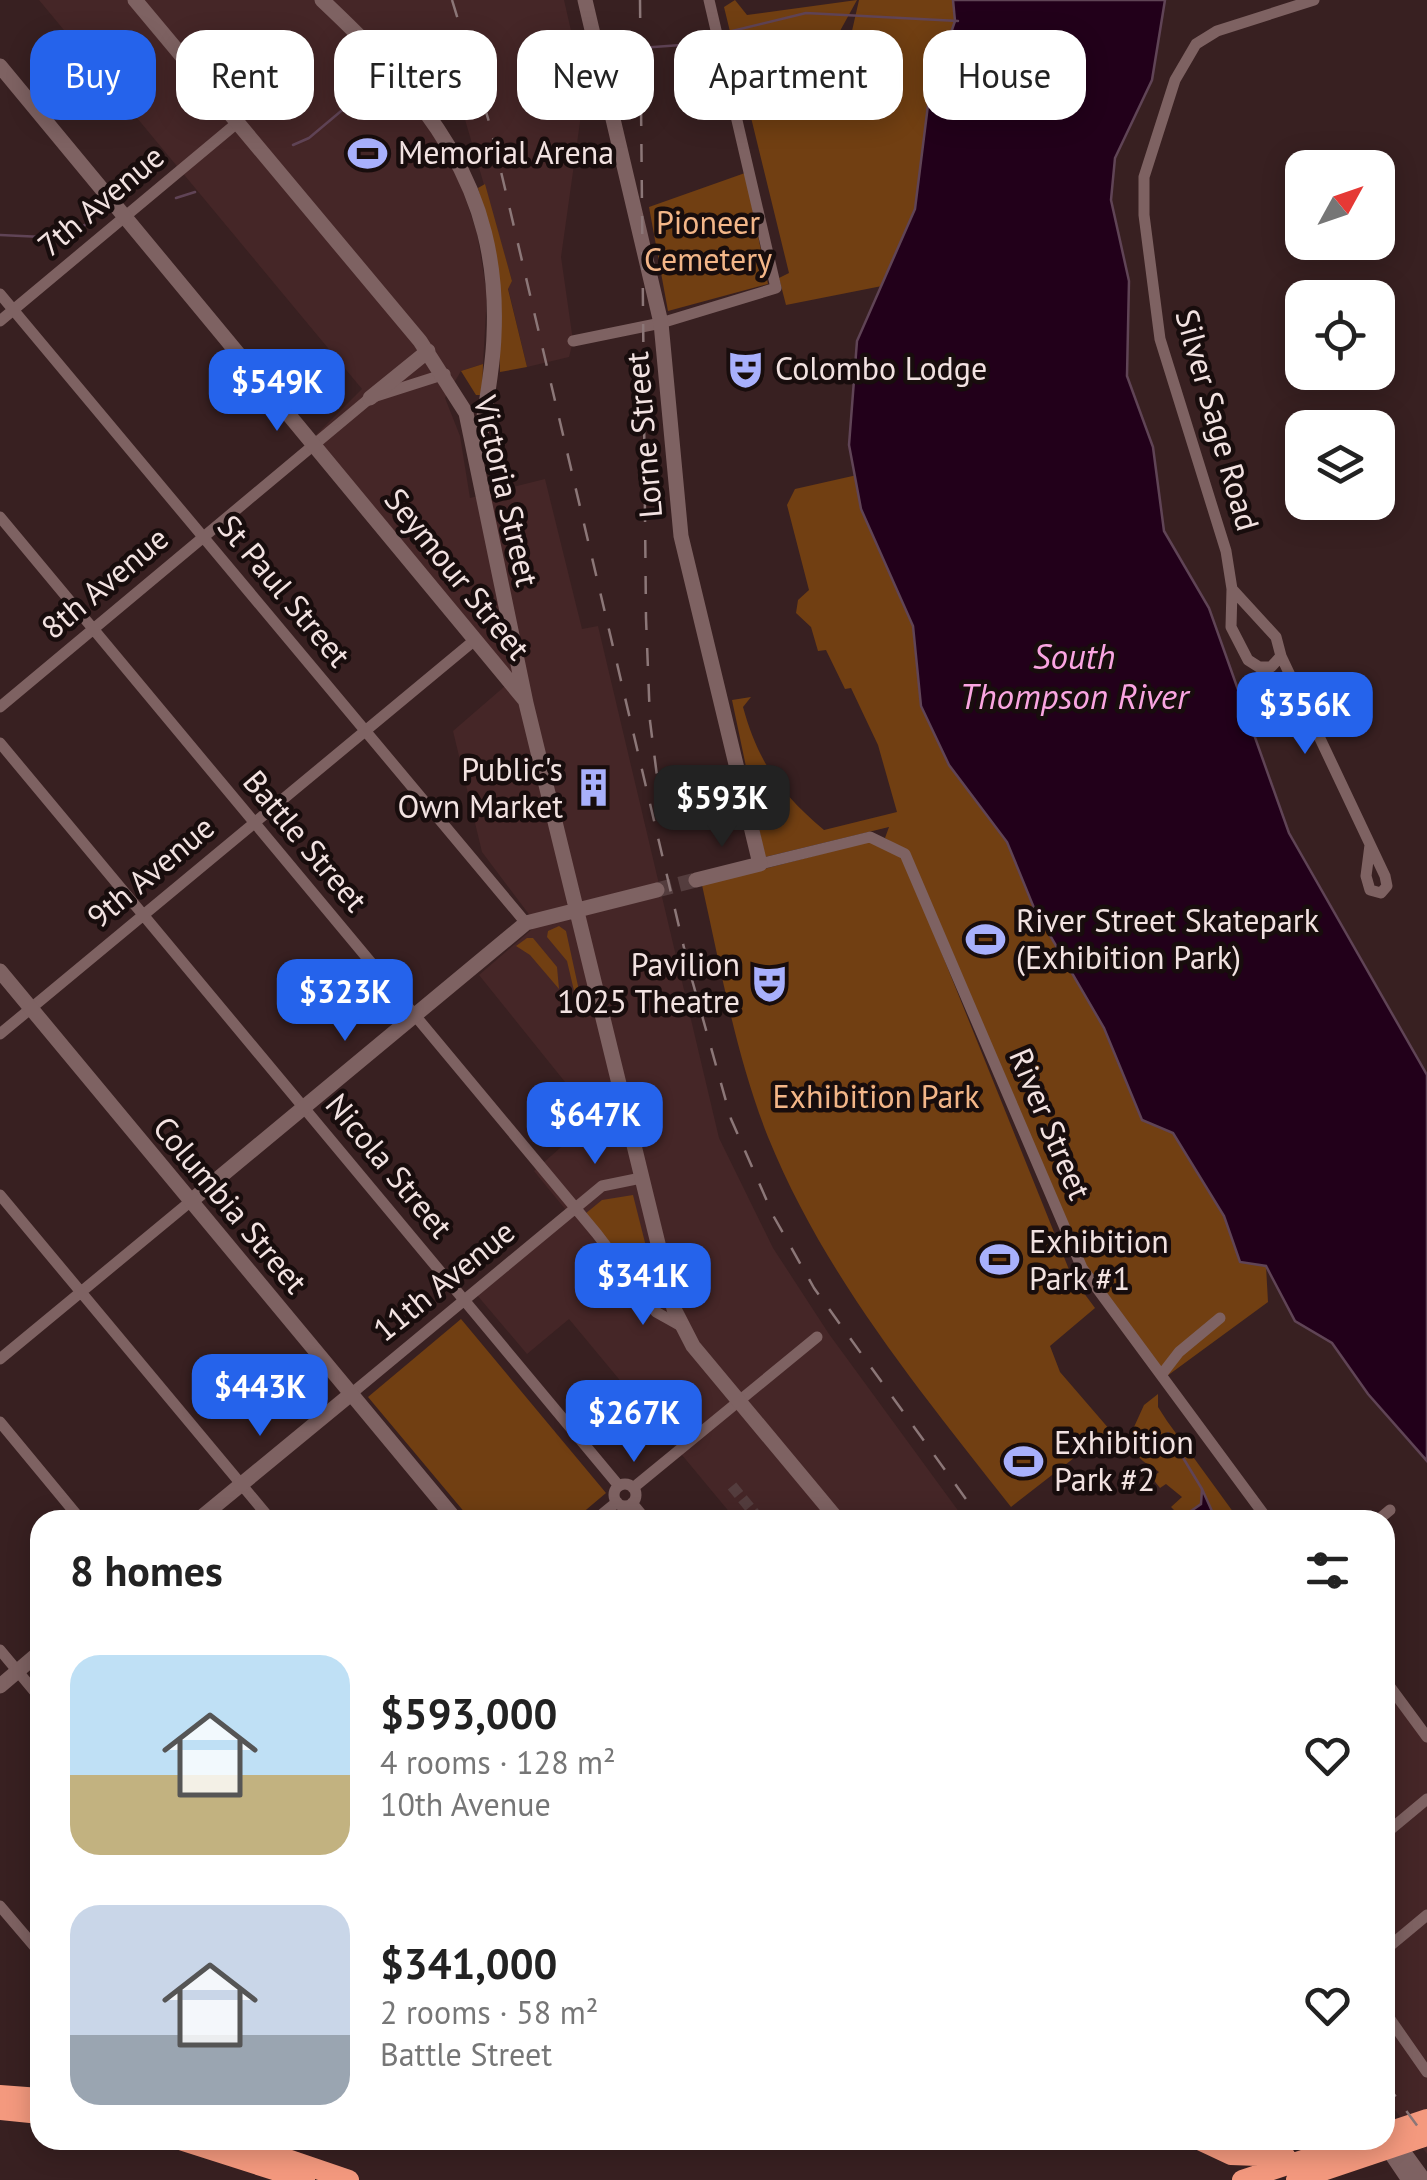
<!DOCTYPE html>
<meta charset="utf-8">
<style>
:root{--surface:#fff;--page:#f6f6f6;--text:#222;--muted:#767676;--accent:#2563eb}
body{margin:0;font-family:"PT Sans",sans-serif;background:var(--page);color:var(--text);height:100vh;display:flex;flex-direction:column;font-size:38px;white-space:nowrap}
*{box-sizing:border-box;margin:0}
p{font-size:32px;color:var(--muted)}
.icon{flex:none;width:55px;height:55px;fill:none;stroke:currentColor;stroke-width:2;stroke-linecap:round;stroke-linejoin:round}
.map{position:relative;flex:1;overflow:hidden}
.drawer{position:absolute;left:30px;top:1510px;width:1365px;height:640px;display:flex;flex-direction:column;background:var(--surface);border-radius:30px;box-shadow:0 5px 25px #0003}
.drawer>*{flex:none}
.guide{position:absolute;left:30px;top:30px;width:1368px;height:90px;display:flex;gap:20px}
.needle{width:65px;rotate:50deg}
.tools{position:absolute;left:1285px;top:150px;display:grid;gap:20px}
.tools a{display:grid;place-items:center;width:110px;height:110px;border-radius:20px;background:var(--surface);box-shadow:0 5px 25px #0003;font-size:50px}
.price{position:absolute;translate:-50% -85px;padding:0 22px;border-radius:20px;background:var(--accent);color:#fff;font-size:32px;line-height:65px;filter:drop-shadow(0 2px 5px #0008)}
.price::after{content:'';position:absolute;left:50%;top:60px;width:30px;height:22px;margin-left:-15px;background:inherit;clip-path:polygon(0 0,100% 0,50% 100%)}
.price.current{background:#222;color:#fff}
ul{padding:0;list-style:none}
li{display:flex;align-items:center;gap:30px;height:250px;padding:0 40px}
li span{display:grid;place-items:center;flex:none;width:280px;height:200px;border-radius:30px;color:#555}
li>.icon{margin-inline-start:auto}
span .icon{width:120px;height:120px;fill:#fffc;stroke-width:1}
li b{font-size:42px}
h2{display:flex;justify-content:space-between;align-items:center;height:120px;padding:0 40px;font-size:42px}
.tag{padding:0 35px;border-radius:30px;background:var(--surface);box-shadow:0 5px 25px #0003;font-size:35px;line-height:90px}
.tag.current{background:var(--accent);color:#fff}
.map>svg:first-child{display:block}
</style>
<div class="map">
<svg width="1427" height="2180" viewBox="0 0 1427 2180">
<rect width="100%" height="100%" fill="#382021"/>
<path fill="#452627" d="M39 0H564L580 70 581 115 561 257 573 341 569 357 527 367 508 288 512 281 441 37 398 73 457 173 477 233 487 294 483 364 461 371 445 398 460 436 470 498 545 479 582 629 598 626 719 1138 773 1248 829 1334 965 1520H736L569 1319 527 1354 477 1295 570 1215 534 1171 594 1118 479 975 537 925 482 852 453 731 505 686 307 444 362 389Z
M1385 1680 1427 1737V2154L1385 2096Z"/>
<path fill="#713f12" d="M735 0 747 15 857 0 840 31 847 53 859 0H953L955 21 929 97 915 209 882 286 786 305 779 278 789 273 724 7Z
M745 173 768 284 668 311 649 207Z
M485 184 512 281 508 289 527 367 500 372 497 265 478 188Z
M483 364 482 395H476L461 371Z
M857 475 861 509 913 626 921 706 949 765 1007 842 1034 908 1104 1028 1142 1120 1173 1133 1224 1216 1240 1262 1266 1266 1268 1302 1167 1376 1085 1267 908 852 885 838 889 827 765 857 732 700 751 697 743 707C758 762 781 794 824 830L897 812 878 745 851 688 845 689 826 650 818 651 811 627 796 613 798 600 809 590 787 505 795 489Z
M871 841 903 857 1072 1277 1095 1308 1050 1346 1060 1372 1110 1430 1011 1507C920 1391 824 1275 768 1137 736 1056 721 970 702 885Z
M559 926 566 931 585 1018 565 1004 575 995 567 961 547 937 548 931Z
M527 938H533L557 967 559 989 530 955 516 946Z
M633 1195 660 1302 585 1214 602 1200Z
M461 1319 606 1493 574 1520H471L368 1397Z
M1158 1394V1407L1167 1421 1239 1520H1216L1203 1490 1202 1503 1182 1518 1171 1507 1182 1497 1166 1484 1160 1488 1152 1478 1159 1472C1143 1459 1140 1465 1129 1438L1144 1405Z"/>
<path fill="#22001a" stroke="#604456" stroke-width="2.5" d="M953 0H1165L1152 80 1115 158 1111 200 1129 281 1127 376 1153 447 1164 531 1209 608 1289 833 1427 1075V1461L1368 1394 1332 1343 1295 1321 1266 1266 1240 1262 1224 1216 1173 1133 1142 1120 1104 1028 1034 908 1007 842 949 765 921 706 913 626 861 509 849 445 857 341 915 209 929 97 955 21Z
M1202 1489 1216 1520H1178L1201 1504Z"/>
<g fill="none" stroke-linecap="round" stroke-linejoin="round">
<path stroke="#604456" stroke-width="2.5" d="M728 32 806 13 958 21
M612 50 709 43
M293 145 309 138 359 96
M176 198 195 192
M0 235 43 237
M56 235 88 224
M1168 1433 1202 1489"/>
<path stroke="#543d3e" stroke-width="11" stroke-dasharray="11 5.5" stroke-linecap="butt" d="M732 1486 760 1520"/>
<path stroke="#543d3e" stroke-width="15" stroke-dasharray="15 8" stroke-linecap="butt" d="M657 890 696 880"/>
<path stroke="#7e6262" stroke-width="11" d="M0 294 526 923
M0 321 237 123
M573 341 661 323 776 288 709 0
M0 517 597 1234 656 1312 681 1326
M1232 589 1276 637 1281 656 1271 667H1259L1248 660 1231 627 1232 589 1226 551 1160 339 1144 215V177L1175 80 1196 44 1217 31 1314 0
M1281 656 1385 876 1387 886 1381 893 1370 890 1366 876 1370 845
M0 707 370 398 445 374
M0 743 619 1486
M760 864 870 837 905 854 1082 1268 1268 1520
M0 1034 476 639
M0 1195 271 1520
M0 1359 191 1201
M1162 1374 1179 1352 1220 1318
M351 1394 602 1186 641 1178
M0 1422 81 1520
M614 1495a11 11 0 1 1 22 0a11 11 0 1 1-22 0Z
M633 1488 817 1337
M632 1503 646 1520
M595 1520 617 1502
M1378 1520 1390 1510
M0 1650 40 1698
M1385 1680 1427 1737
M1385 1834 1427 1799
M0 1906 40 1953
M1385 1950 1427 1915
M1385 2012 1427 2072"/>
<path stroke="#7e6262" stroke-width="15" d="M135 0 420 341 466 413 526 703 674 1309 693 1346 838 1520
M322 0C425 97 501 185 494 335 493 373 484 411 479 449
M585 0 661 323 681 536 760 864 696 880
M0 66 524 699
M370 398 428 351
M0 971 456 1520
M191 1201 526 923 657 890
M198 1520 351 1394
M0 1686 40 1652
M1394 2139 1424 2180
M1384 2143 1409 2180"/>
<path stroke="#f4997e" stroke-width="20" d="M0 2095 40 2098
M0 2110 40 2114
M1385 2133 1427 2119
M180 2140 305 2180
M232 2140 349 2180
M1199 2140 1231 2155 1286 2157
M1242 2180 1363 2140
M1296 2180 1427 2136"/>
<path stroke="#8c7778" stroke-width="2.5" stroke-dasharray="18 18" stroke-linecap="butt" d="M452 0 490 125 689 969 731 1119 774 1217 814 1288 981 1520
M640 0 646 618 650 721 657 776
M1385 2082 1427 2139"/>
</g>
<defs>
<symbol id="stadium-bare" viewBox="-9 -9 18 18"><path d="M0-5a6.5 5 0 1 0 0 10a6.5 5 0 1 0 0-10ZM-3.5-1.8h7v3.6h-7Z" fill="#a8b0fc" stroke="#180d0d" stroke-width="2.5" paint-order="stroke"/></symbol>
<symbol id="theatre-bare" viewBox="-9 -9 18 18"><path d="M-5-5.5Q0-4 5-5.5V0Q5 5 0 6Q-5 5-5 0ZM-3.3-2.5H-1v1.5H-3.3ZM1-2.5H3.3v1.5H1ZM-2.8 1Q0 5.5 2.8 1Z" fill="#a8b0fc" stroke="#180d0d" stroke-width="2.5" paint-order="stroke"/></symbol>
<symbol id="building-bare" viewBox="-9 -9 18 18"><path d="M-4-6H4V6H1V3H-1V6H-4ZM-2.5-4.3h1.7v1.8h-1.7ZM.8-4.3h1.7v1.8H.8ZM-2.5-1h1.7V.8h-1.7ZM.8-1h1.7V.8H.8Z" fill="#a8b0fc" stroke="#180d0d" stroke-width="2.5" paint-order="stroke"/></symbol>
</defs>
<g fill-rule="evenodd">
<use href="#stadium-bare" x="340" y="126" width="55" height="55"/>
<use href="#theatre-bare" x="718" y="342" width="55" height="55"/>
<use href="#building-bare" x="566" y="760" width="55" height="55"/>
<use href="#stadium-bare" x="958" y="912" width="55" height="55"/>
<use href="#theatre-bare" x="742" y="956" width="55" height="55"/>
<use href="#stadium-bare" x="972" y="1232" width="55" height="55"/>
<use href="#stadium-bare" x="996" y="1434" width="55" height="55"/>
</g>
<g text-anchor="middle" stroke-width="9" stroke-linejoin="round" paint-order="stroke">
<g font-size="32" fill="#f2e2e1" stroke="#180d0d" text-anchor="start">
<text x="398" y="164">Memorial Arena</text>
<text x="775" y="380">Colombo Lodge</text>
<text x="563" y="781" text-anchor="end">Public's<tspan x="563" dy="37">Own Market</tspan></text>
<text x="1016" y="932">River Street Skatepark<tspan x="1016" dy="37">(Exhibition Park)</tspan></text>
<text x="740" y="976" text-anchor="end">Pavilion<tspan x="740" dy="37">1025 Theatre</tspan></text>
<text x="1029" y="1253">Exhibition<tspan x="1029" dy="37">Park #1</tspan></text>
<text x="1054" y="1454">Exhibition<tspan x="1054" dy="37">Park #2</tspan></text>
</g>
<g font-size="32" fill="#f2e2e1" stroke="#180d0d">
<text transform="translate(101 201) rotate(-40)" y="11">7th Avenue</text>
<text transform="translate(1217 420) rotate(74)" y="11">Silver Sage Road</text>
<text transform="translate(644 435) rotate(-95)" y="11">Lorne Street</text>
<text transform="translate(506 491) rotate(77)" y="11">Victoria Street</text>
<text transform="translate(457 574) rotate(51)" y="11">Seymour Street</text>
<text transform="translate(105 583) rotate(-40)" y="11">8th Avenue</text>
<text transform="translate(284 591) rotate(50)" y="11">St Paul Street</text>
<text transform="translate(305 841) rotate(50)" y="11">Battle Street</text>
<text transform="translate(151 872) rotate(-40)" y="11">9th Avenue</text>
<text transform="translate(1050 1124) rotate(67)" y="11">River Street</text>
<text transform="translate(389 1166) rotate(50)" y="11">Nicola Street</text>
<text transform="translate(230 1205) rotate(50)" y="11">Columbia Street</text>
<text transform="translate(444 1281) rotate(-39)" y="11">11th Avenue</text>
</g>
<g font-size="32" fill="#f3b688" stroke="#180d0d">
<text x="708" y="234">Pioneer<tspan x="708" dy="37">Cemetery</tspan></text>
<text x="876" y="1108">Exhibition Park</text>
</g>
<g font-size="35" font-style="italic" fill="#faa5e1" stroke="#180d0d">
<text x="1074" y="669">South<tspan x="1074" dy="40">Thompson River</tspan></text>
</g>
</g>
</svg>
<div class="tools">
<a><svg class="needle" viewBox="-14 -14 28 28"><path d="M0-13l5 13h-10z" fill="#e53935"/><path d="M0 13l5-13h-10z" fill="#767676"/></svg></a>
<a><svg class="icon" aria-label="locate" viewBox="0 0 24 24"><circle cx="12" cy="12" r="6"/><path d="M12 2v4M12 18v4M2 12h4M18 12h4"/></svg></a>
<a><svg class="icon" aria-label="layers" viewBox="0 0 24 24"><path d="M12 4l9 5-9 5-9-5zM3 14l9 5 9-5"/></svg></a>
</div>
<b class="price" style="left:277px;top:434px">$549K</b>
<b class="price" style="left:1305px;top:757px">$356K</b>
<b class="price current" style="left:722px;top:850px">$593K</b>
<b class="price" style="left:345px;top:1044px">$323K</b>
<b class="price" style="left:595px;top:1167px">$647K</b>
<b class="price" style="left:643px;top:1328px">$341K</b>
<b class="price" style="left:260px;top:1439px">$443K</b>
<b class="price" style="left:634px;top:1465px">$267K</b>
<div class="guide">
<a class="tag current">Buy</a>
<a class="tag">Rent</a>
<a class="tag">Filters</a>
<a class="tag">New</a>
<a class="tag">Apartment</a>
<a class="tag">House</a>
</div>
<section class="drawer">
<h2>8 homes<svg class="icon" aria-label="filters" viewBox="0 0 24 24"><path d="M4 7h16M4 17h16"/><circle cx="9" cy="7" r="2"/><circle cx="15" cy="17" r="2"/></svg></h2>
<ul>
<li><span style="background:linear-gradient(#bfe0f5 60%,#c2b280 0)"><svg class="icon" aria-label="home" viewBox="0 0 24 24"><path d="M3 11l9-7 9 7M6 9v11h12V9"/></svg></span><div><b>$593,000</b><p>4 rooms · 128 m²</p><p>10th Avenue</p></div><svg class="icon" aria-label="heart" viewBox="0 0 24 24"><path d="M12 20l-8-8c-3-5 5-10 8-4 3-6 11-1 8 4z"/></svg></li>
<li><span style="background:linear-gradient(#c9d6e8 65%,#9aa5b1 0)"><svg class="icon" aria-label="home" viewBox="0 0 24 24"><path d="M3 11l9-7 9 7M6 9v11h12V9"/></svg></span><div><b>$341,000</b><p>2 rooms · 58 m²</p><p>Battle Street</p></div><svg class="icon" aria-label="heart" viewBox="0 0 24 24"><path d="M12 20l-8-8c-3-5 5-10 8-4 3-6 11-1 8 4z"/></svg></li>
</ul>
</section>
</div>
